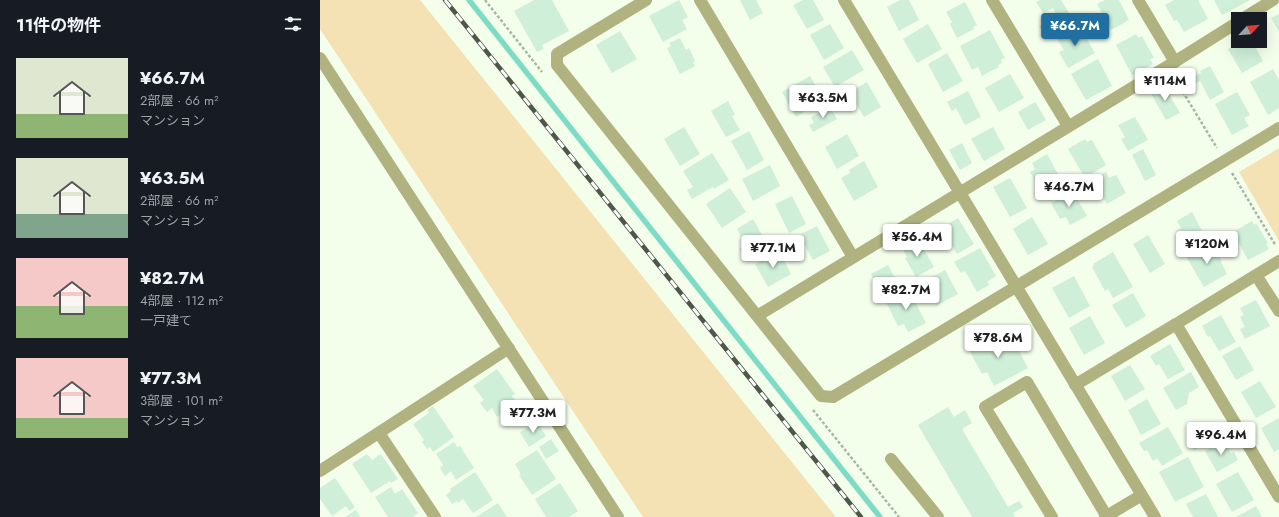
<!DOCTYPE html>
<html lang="ja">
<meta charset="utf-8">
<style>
:root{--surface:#171b24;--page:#242831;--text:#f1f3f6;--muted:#9ea1a6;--accent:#216ea1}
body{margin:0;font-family:Jost,"Noto Sans JP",sans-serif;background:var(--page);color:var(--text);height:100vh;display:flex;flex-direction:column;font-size:15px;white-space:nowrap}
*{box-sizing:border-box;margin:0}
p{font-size:13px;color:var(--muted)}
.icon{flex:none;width:22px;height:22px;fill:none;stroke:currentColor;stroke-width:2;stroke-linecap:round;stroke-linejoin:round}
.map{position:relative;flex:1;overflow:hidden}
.drawer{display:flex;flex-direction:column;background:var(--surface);width:320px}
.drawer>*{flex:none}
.needle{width:26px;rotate:64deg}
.fabs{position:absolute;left:911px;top:12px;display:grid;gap:8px}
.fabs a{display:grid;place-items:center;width:36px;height:36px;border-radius:0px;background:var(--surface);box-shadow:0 4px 16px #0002;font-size:20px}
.price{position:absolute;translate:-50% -34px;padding:0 9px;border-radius:4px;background:#fff;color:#222;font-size:13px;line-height:26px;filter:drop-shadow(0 1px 2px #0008)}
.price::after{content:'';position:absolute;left:50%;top:24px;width:12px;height:9px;margin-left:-6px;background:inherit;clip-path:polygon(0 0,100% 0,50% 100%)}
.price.active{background:var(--accent);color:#fff}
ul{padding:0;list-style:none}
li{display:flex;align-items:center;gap:12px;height:100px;padding:0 16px}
li span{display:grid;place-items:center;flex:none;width:112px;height:80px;border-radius:0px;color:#555}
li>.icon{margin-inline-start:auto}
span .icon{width:48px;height:48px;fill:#fffc;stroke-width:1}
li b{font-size:17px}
h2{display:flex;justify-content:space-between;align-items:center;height:48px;padding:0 16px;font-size:17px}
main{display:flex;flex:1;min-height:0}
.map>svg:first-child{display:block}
</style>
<main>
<section class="drawer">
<h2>11件の物件<svg class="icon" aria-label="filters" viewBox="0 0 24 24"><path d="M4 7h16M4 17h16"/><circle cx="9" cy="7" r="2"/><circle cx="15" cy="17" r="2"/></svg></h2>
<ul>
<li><span style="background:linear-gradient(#dfe7d0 70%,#8fb573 0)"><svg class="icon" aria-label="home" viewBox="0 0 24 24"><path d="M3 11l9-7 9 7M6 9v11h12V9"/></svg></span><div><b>¥66.7M</b><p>2部屋 · 66 m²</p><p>マンション</p></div></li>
<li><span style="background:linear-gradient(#dfe7d0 70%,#7fa58c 0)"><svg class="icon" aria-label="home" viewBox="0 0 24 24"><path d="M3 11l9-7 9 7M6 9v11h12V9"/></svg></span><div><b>¥63.5M</b><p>2部屋 · 66 m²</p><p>マンション</p></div></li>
<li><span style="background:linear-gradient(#f6c9c9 60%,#8fb573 0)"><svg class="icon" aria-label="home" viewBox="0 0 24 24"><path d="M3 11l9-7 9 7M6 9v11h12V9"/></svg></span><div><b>¥82.7M</b><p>4部屋 · 112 m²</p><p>一戸建て</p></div></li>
<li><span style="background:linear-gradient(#f6c9c9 75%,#8fb573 0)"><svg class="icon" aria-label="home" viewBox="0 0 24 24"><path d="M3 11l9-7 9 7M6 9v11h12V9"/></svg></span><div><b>¥77.3M</b><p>3部屋 · 101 m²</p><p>マンション</p></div></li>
</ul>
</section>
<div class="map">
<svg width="959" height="517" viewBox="0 0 959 517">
<rect width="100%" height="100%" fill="#f3feeb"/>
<path fill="#f4e1b4" d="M0 0H100L516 517H323L0 29Z
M959 148V241L919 172Z"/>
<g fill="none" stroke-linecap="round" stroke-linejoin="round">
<path stroke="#7edcc6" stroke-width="5.5" d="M149 0 560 517"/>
</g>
<path fill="#cfefd8" d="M214 0H232L249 31 222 45 224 49 217 52 194 11Z
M359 0 368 17 362 20 367 29 343 42 329 16Z
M420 0H436L443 13 430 20Z
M483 0H493L504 20 487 29 473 5Z
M580 0H589L599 20 579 31 567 7Z
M720 0H741L755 23 727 39 719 26 737 16 733 8 723 13 716 2Z
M785 0H799L809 20 791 30 777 4Z
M854 0H878L888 19 864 32 857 20 854 21 845 5Z
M894 0H930L902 15Z
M645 2 657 25 653 27 654 29 637 38 630 24 632 22 626 12Z
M959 14V32L951 18Z
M510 24 524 48 504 60 490 35Z
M608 24 622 49 597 63 583 39Z
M760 27 775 53 748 68 739 52 744 50 737 39Z
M670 30 685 58 681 60 682 63 678 65 679 67 662 76 658 67 652 70 640 46Z
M300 31 317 59 292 73 276 45Z
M816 34 819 38 822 36 834 58 830 59 833 64 812 75 796 45Z
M360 38 366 50 369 48 375 61 373 62 375 66 360 74 347 48 351 46 349 43Z
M923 41H932L943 61 922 73 908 49Z
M532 50 544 70 515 87 503 67Z
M627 53 643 81 623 92 608 64Z
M778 59 792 86 766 100 751 74Z
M890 66 904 92 890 100 880 81 872 85 870 79 881 73 880 71Z
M953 69 959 80V108L948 115 930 82Z
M690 74 704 98 679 112 665 88Z
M490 76 504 100 476 117 462 92Z
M547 82 561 107 544 117 529 92Z
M843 84 860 113 846 120 830 92Z
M648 91 661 117 645 125 636 108 632 111 627 102Z
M917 92 930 115 924 118 929 126 912 135 895 104Z
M408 101 415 115 412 116 420 130 406 137 391 111Z
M715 102 726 120 708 130 698 112Z
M510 107 517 119 493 132 489 125 494 123 491 117Z
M815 117 828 140 808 151 801 139 805 137 798 125Z
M364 127 380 154 360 166 344 139Z
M673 127 685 149 664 161 651 139Z
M429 131 444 160 427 170 411 141Z
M527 134 539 156 517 169 505 147Z
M765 139 767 142 772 140 786 165 765 178 748 149Z
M642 143 652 163 640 170 629 150Z
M823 149 836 175 825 181 812 155Z
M392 153 409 180 394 189 393 187 372 199 367 190 373 187 363 171Z
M727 154 746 189 726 200 710 172 715 169 712 163Z
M544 161 558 187 534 201 521 178 530 173 529 170Z
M450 165 460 186 433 201 422 179Z
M786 172 789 178 796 175 806 193 787 204 773 179Z
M690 178 707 208 690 217 673 187Z
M410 188 426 212 402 228 386 204Z
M753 191 767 216 750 225 746 217 740 219 731 203Z
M472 196 486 224 469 233 455 204Z
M872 212 887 240 867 251 856 231 861 228 857 221Z
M712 217 728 244 708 255 693 229Z
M638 218 654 244 637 254 621 228Z
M433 219 447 244 424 257 419 249 426 245 417 229Z
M932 221 934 225 936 223 948 243 946 244 949 249 928 260 917 240 912 242 908 235Z
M497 226 510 251 493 260 479 235Z
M828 235 845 264 830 273 813 244Z
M598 239 614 267 596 277 585 258 587 257 582 248Z
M892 243 902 262H901L907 274 884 287 867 258Z
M660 248 676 276 667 282 669 285 657 292 645 271 641 273 634 262Z
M459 251 471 274 448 287 435 264Z
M793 252 813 287 793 298 788 289 785 291 772 267 774 266 773 264Z
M568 265 577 282 574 284 578 290 564 298 551 274Z
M625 270 638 294 616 306 603 282Z
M754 276 770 306 749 318 732 288Z
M589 290 606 323 588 332 584 324 578 326 566 302Z
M813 293 826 316 806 328 792 305Z
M936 300 950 326 925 339 920 329 925 327 920 317 924 315 920 308Z
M901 315 916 342 899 351 890 336 888 337 882 326Z
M770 316 785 343 764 355 749 328Z
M676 332 683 346 693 340 708 368 674 386 667 372 662 374 648 348Z
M850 344 865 370 848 379 839 364 836 366 830 356Z
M920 346 934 370 916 380 902 356Z
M810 365 825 389 805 401 791 376Z
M177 369 195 394 192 396 197 403 177 417 172 408 167 412 160 403 164 400 153 386Z
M871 372 879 387 869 393 867 404 856 410 843 388Z
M940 381 956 407 936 418 921 392Z
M827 399 841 424 821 435 808 410Z
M113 406 134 437 113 452 110 447 107 449 102 442 104 440 93 424 109 413 107 410Z
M628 407 634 417 645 410 652 423 642 429 688 507 699 501 703 507 693 513 695 517H652L598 425Z
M959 418V449L954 452 941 428Z
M217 422 226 436 209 447 200 432Z
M890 422 898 438 874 450 866 435Z
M848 427 863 453 842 466 837 458 833 461 827 450 824 451 819 443Z
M231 439 239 451 226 459 219 447Z
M903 440 911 453 914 452 918 460 897 472 885 451Z
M134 442 137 447 140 446 154 468 136 480 131 471 125 476 120 468 123 465 116 454Z
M217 450 236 479 212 495 199 475 201 474 195 464Z
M47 454 52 460 61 454 78 479 71 483 70 481 51 493 32 464Z
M868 457 884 487 855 502 839 472Z
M155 472 173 500 153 513 143 499 138 503 137 501 132 504 126 495 131 491 130 489Z
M918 472 934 500 912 512 896 484Z
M15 478 35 507 29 511 26 506 12 516 0 499V488Z
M240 483 258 511 249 517H226L215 499Z
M71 487 75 494 82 489 98 513 93 517H68L55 497Z
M886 494 898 517H873L866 504Z
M178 503 187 517H156Z
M936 506 942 517H916Z
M36 510 40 517H25Z"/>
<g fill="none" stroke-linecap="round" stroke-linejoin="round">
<path stroke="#acb6a5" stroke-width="2.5" stroke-dasharray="3 2" stroke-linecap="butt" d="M165 0 222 72
M855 79 897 148
M912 173 956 246
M493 410 579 517"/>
<path stroke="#b0b37f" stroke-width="12" d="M326 0 237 54V65L501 396 513 397 959 128
M380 0 533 257
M524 0 835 517
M672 0 748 126
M818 0 855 62
M922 19 953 0
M0 58 298 517
M936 275 959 311
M437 316 848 66 918 22
M856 324 959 261
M755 385 856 324 959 497
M59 433 115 517
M571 459 618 517
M0 471 189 348
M732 517 665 407 707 382 787 517
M785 517 822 495"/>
<defs>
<path id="rail" d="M125 0 541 517"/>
</defs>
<use href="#rail" stroke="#4f574a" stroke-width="4.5"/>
<use href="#rail" stroke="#fff" stroke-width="3" stroke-dasharray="9" stroke-linecap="butt"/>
</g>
</svg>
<div class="fabs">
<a><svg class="needle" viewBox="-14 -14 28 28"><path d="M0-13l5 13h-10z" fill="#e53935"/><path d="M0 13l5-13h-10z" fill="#9ea1a6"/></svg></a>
</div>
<b class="price active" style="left:755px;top:47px">¥66.7M</b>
<b class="price" style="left:845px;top:102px">¥114M</b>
<b class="price" style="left:503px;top:119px">¥63.5M</b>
<b class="price" style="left:749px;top:208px">¥46.7M</b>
<b class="price" style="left:597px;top:258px">¥56.4M</b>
<b class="price" style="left:887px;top:265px">¥120M</b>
<b class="price" style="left:453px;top:269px">¥77.1M</b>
<b class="price" style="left:586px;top:311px">¥82.7M</b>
<b class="price" style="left:678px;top:359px">¥78.6M</b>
<b class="price" style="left:213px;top:434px">¥77.3M</b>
<b class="price" style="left:901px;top:456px">¥96.4M</b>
</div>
</main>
